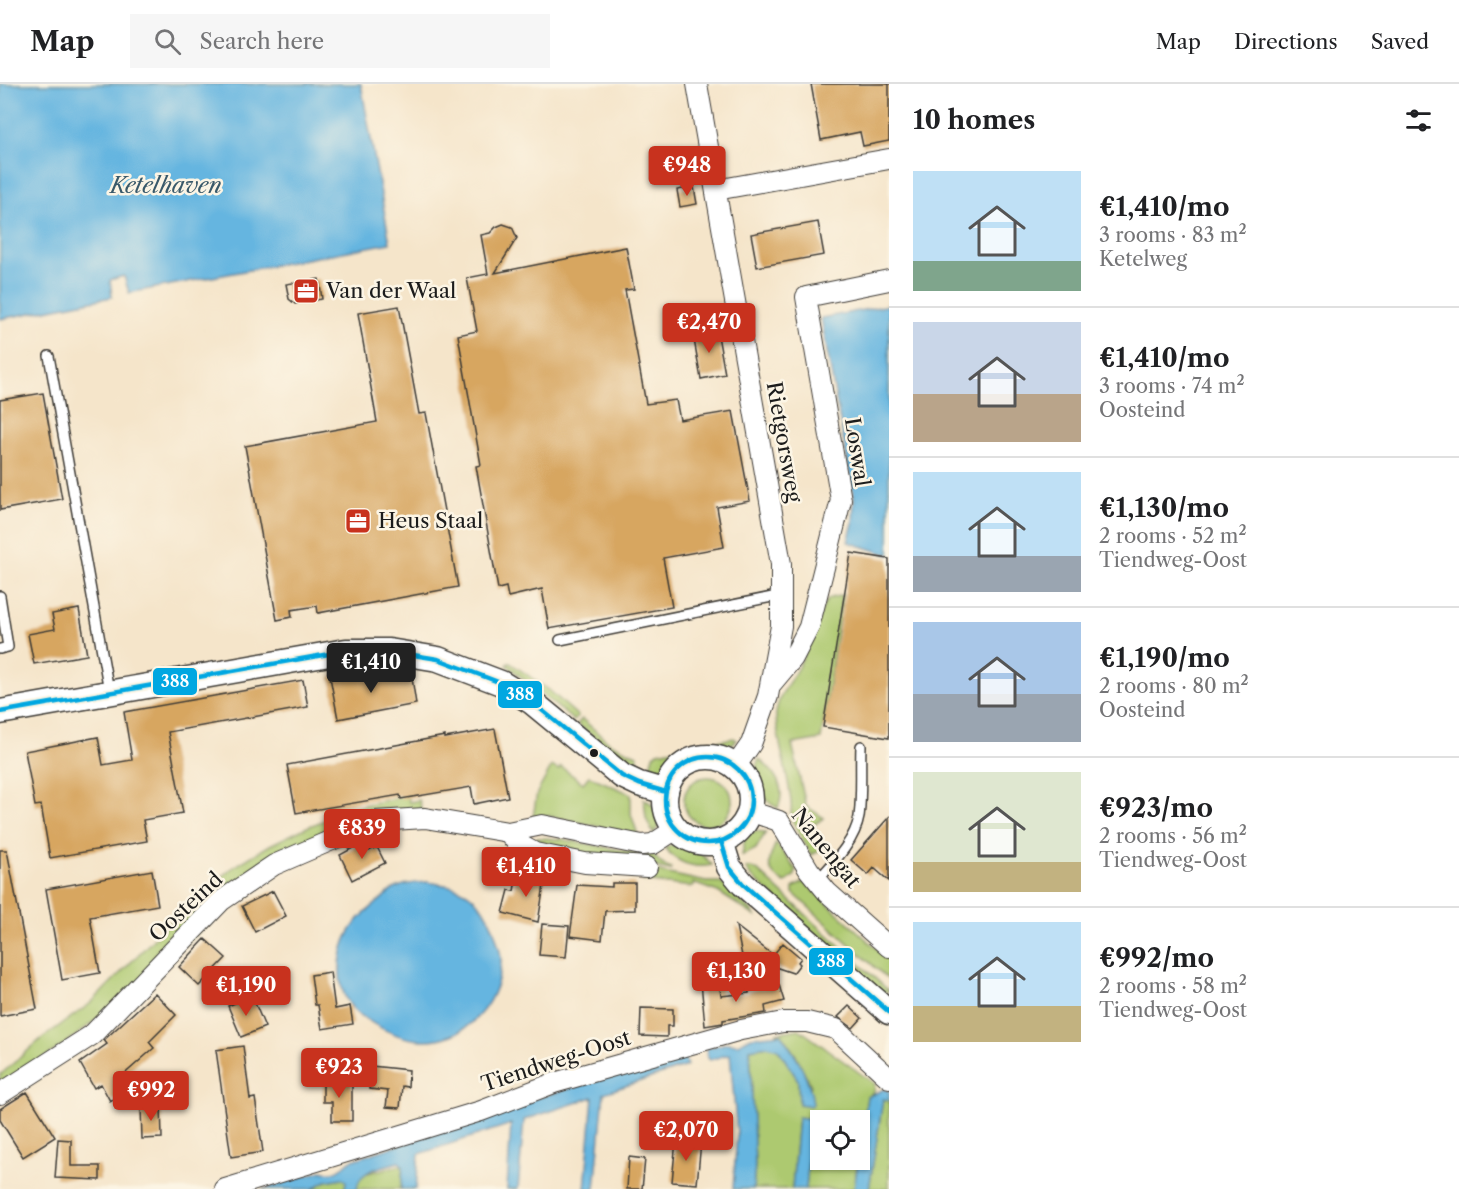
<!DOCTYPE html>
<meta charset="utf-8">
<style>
:root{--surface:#fff;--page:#f6f6f6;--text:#202124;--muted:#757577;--line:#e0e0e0;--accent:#c8321e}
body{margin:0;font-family:"Libre Caslon Text",serif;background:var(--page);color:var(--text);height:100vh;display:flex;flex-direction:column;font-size:22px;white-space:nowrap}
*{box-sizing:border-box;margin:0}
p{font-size:20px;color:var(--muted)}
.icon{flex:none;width:33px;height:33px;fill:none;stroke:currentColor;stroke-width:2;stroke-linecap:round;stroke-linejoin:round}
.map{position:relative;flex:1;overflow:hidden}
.drawer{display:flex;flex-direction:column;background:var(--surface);width:570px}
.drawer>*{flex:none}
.tools{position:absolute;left:810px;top:1026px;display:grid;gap:12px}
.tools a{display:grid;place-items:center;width:60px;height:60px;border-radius:0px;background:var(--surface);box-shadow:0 2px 4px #0004;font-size:30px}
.price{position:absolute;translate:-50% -51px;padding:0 14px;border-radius:6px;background:var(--accent);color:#fff;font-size:20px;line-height:39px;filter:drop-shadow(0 2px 3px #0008)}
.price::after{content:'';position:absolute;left:50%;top:36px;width:18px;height:14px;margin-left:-9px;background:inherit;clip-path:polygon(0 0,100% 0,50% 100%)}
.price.current{background:#222;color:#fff}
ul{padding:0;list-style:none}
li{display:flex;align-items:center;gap:18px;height:150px;padding:0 24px}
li+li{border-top:2px solid var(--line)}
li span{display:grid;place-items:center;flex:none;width:168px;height:120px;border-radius:0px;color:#555}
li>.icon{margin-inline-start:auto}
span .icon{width:72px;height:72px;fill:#fffc;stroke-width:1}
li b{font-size:26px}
h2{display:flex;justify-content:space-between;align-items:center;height:72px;padding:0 24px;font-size:26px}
header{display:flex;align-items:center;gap:36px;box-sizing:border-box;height:84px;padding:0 30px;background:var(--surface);border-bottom:2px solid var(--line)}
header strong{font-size:28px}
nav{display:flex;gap:33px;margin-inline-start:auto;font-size:21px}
.search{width:420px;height:54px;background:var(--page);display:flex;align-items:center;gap:15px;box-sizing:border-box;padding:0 21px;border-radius:0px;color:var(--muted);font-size:22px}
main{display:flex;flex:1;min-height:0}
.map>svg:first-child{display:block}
</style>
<header>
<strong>Map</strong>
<div class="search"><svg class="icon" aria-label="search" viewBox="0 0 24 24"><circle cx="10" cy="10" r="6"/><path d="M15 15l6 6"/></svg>Search here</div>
<nav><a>Map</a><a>Directions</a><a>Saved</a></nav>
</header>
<main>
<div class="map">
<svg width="889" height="1105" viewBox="0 0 889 1105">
<rect width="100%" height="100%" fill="#fcf5e5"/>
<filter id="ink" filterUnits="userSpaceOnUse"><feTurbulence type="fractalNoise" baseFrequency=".0167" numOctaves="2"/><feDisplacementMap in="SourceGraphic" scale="12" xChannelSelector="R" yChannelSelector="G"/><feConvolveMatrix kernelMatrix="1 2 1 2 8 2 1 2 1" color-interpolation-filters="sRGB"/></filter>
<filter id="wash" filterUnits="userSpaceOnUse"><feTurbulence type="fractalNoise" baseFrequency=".008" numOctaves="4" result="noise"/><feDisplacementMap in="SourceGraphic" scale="24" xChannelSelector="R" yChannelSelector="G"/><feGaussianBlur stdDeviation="1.35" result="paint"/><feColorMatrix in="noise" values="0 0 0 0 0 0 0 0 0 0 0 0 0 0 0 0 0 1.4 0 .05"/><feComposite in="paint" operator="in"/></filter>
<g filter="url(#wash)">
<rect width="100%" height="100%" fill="#f5e5ca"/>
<path fill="#adc970" stroke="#647246" stroke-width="1.5" d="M842 511 821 655 792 660 806 722 824 734 813 741 824 765 811 771 790 732C797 720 775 652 776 631 777 613 788 601 797 585 808 565 816 543 824 521L828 515Z
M509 578 549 606 578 632 574 637 507 581Z
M582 635 610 659 637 671 638 675 636 682 624 676 577 640Z
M734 654 737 656C723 668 708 662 692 668 677 674 667 686 649 686L653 672 658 668Z
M759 675C774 687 787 704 778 724 759 715 751 694 759 675Z
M552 682 558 686 561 683 583 699 589 692 631 710V730L638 751 549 732 533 733 537 709Z
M684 717a24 24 0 1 1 48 0a24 24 0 1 1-48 0Z
M408 712 409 718 419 716 424 735 295 764 110 925 66 959 0 1003V991L41 955 91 919 186 822 232 784 270 761 307 743 366 720Z
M644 715C654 720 660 729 660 740L653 750 646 734Z
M753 747 766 748 756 765 742 772 745 754Z
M537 754 561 755 642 770H652L662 780 671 784V786L647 781 548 767 536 759Z
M776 759 796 786 795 791 785 799C765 788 767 778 776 759Z
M672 761C687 759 703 770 712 781 693 785 678 780 665 764Z
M751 784 757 786 889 907 881 909 750 791 746 785Z
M646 785 706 798H720L753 828 755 832 718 808 693 799 694 801 692 803 643 797Z
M804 798 889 876V896L793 809V804Z
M799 945 875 1000 874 1008 867 1013 860 1068V1036H820V1076H858L854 1105H806L812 1035 798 1033 792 1105H753L755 1081 750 965 768 962 778 964 798 996 799 1020 811 1002 797 973 781 950 776 949Z
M883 1015 889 1016V1105H869Z
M403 1081 401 1105H357V1099L363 1090Z
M342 1094 346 1097 345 1105H312L326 1097Z"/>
<path fill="#65b5e0" stroke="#40687e" stroke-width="1.5" d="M0 0H361L390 159 129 209 124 192 110 196 112 213 0 235Z
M889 221V471L848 458 853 439 854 413 821 234Z
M427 798C441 800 457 802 470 811 484 822 491 836 496 853 498 861 502 871 501 879 497 922 465 958 421 956 401 955 379 944 363 933 332 914 335 865 355 840 361 831 370 825 378 818 384 813 389 807 396 804 405 799 417 799 427 798Z
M781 950C797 973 810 993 813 1020L811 1022 799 1020 798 996 778 965 768 962 750 965 755 1081 753 1105H733L737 1050 730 970 710 976 707 973V964L727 959 738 960 751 953Z
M683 969 687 982 604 1009 595 1105H585L593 1013 524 1036 518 1105H507L511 1040 419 1070 416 1105H401L403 1082 399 1078C383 1083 358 1085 357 1105H345L346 1097 342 1094 326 1097 312 1105H262L321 1087C334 1091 340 1086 350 1077L461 1040 471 1041 483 1038 502 1024 631 987C646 986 667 975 683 969Z
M884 1005 889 1007V1016L883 1015 869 1105H854L867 1013Z
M798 1033 812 1035 806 1105H792Z"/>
<g id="blocks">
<path fill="#d7a661" d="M811 0H889V57L863 62 860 48 821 56Z
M694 103 697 120 680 123 677 106Z
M818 138 824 171 757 183 751 150Z
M503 140 512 143 517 154 495 189 626 163 634 205 625 206 646 320 676 316 680 336 733 327 750 417 717 423 724 463 663 474 672 523 549 545 542 505 508 513 506 503 498 505 476 382 481 381 458 251 477 247 467 194 488 190 481 151 490 149 496 143Z
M319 195 322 215 295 220 289 215 286 200Z
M399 222 419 330 426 329 458 503 318 529 317 522 291 526 292 533 277 536 245 362 377 338 358 229Z
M717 246 725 290 701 295 693 250Z
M43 309 62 415 0 426V316Z
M851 469 889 475V654L823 643Z
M79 525 87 571 34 580 28 550 55 545 52 530Z
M345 590H375L412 594 416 620 338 635 330 593Z
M303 596 308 623 168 648 183 729 143 736 147 757 50 774 41 721 35 722 25 667 98 653 103 681 132 676 124 628Z
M495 645 508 713 474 720 471 703 401 715 400 711 296 729 287 681 445 652V654Z
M889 733V797L874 784 868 791 851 776Z
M364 758 369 767 377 763 385 779 352 796 340 771Z
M0 766H7L37 925 0 932Z
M152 786 158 821 90 833 100 889 62 896 46 805Z
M517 790 545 795 538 838 503 829 509 806 514 807Z
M612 799H635V826L605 827 602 856 570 852 577 801 612 803Z
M273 807 286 832 255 848 242 822Z
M542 840 569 842 566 873 539 871Z
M736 842 773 871 783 859 801 874 798 878 800 880 793 889 742 872Z
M205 855 226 874 199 902 179 883Z
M330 888 335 925 350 922 353 940 322 945 318 921H315L311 891Z
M719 897 721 912 749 909V907L779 901 784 917 765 922 766 929 723 936V939L705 942 701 898Z
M155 909 176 931 149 958 154 964 120 994 127 1007 110 1017 101 1000 94 1004 80 979 107 960 104 956Z
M252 912 265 943 241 953 228 922Z
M849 922 862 934 853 944 838 933Z
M641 924 673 925V942H667V953L640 952Z
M243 962 250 1015 255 1014 263 1068 231 1073 216 966Z
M371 982 409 986 408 1003 402 1002 400 1024 386 1023 388 1007 369 1005Z
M323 996H352V1037H332V1018H323Z
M27 1008 55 1053 23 1073 0 1036V1025Z
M141 1022H161L162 1054 142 1055Z
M58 1055 71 1056V1082H100V1096L55 1094Z
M676 1056 701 1058 697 1100 672 1098Z
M629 1073 645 1075 642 1105H627Z"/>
</g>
</g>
<g filter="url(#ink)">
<use href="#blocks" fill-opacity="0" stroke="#3d3a36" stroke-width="1.5"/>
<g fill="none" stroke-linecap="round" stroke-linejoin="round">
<defs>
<path id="service" d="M49 272 109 607
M0 512 8 563 0 565
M560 556 782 511
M817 797C833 779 855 757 859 733 862 710 860 685 861 662"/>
<path id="minor" d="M697 0 781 480V542L768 612 751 660 735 683
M716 106 889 75
M772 599 793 574 809 543 841 416 806 213 889 196
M749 727 779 737 809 786 827 808 889 863
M508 748 517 759 535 769 585 779 647 783
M0 1010 92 951 221 817 274 781 376 737 425 734 508 748 542 741 642 761 653 760 676 745
M225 1105 481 1027 554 999 741 946 783 938H807L836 945 889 994"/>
<path id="tertiary" d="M0 628 346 567H389L438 575 501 599 532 618 622 692 639 700 666 708
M665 716a43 43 0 1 1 86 0a43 43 0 1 1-86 0Z
M721 757 729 783 743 800 889 928"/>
</defs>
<use href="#service" stroke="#3d3a36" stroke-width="12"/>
<use href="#minor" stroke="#3d3a36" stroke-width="22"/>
<use href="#tertiary" stroke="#3d3a36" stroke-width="27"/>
<use href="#service" stroke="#fff" stroke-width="9"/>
<use href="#minor" stroke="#fff" stroke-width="20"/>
<use href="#tertiary" stroke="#fff" stroke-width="24"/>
<defs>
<path id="bus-1" d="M0 628 346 567H389L438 575 501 599 532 618 622 692 639 700 666 708
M665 716a43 43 0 1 1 86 0a43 43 0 1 1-86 0Z
M721 757 729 783 743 800 889 928"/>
</defs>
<use href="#bus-1" stroke="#fcf5e5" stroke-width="9"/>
<use href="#bus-1" stroke="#00a7e1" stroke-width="4.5"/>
</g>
</g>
<defs>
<symbol id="office-square" viewBox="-11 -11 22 22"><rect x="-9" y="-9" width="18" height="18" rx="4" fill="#c8321e" stroke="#fcf5e5"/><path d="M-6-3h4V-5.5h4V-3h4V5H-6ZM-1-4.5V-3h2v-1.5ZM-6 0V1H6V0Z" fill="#fff"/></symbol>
</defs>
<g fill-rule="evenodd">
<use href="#office-square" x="291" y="192" width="30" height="30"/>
<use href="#office-square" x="343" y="422" width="30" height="30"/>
</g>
<circle fill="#1c1c1c" stroke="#fcf5e5" stroke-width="2" cx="594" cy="669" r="5"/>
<g text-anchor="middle" stroke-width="5" stroke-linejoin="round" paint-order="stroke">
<g font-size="21" fill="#1c1c1c" stroke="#fcf5e5" text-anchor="start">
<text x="326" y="214">Van der Waal</text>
<text x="378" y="444">Heus Staal</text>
</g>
<g font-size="21" fill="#1c1c1c" stroke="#fcf5e5">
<text transform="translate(784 358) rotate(80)" y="7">Rietgorsweg</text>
<text transform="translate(857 368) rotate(81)" y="7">Loswal</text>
<text transform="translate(826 764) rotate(51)" y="7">Nanengat</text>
<text transform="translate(186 823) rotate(-43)" y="7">Oosteind</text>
<text transform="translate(556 977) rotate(-18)" y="7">Tiendweg-Oost</text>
</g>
<g font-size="22" font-style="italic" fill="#39596a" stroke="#fcf5e5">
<text x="166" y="109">Ketelhaven</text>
</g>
</g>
<g stroke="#fcf5e5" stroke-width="2">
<rect x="152" y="583" width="46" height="29" rx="6" fill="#00a7e1"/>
<rect x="497" y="596" width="46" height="29" rx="6" fill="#00a7e1"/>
<rect x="808" y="863" width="46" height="29" rx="6" fill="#00a7e1"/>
</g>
<g font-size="16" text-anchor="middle" font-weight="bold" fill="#fff">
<text x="175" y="603">388</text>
<text x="520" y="616">388</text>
<text x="831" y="883">388</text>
</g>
</svg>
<div class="tools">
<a><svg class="icon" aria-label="locate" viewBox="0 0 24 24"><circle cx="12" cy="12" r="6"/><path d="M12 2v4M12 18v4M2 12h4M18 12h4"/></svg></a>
</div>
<b class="price" style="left:687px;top:113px">€948</b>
<b class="price" style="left:709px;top:270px">€2,470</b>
<b class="price current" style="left:371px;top:610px">€1,410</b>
<b class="price" style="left:362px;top:776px">€839</b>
<b class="price" style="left:526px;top:814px">€1,410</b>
<b class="price" style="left:736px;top:919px">€1,130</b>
<b class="price" style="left:246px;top:933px">€1,190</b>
<b class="price" style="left:339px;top:1015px">€923</b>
<b class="price" style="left:151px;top:1038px">€992</b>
<b class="price" style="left:686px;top:1078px">€2,070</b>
</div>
<section class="drawer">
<h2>10 homes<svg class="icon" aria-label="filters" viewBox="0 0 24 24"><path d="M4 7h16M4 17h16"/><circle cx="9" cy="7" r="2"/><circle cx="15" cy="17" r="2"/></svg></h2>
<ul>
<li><span style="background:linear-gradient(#bfe0f5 75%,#7fa58c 0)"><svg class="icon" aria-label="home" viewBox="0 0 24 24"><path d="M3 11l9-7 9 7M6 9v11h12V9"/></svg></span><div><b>€1,410/mo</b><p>3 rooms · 83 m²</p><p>Ketelweg</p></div></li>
<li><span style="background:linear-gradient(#c9d6e8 60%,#b9a48a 0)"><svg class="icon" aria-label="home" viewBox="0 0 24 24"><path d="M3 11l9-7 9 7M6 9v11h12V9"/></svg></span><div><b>€1,410/mo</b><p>3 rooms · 74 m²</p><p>Oosteind</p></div></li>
<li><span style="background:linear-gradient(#bfe0f5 70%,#9aa5b1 0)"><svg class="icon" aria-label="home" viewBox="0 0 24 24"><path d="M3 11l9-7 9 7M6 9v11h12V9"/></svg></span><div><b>€1,130/mo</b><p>2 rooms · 52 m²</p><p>Tiendweg-Oost</p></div></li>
<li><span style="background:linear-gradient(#a9c7e8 60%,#9aa5b1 0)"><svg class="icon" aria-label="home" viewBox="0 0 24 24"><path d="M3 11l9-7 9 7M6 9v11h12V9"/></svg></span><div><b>€1,190/mo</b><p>2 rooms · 80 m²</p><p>Oosteind</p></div></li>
<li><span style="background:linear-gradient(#dfe7d0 75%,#c2b280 0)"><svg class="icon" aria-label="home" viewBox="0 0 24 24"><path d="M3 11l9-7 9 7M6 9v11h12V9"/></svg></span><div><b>€923/mo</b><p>2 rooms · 56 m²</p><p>Tiendweg-Oost</p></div></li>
<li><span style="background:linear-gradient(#bfe0f5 70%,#c2b280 0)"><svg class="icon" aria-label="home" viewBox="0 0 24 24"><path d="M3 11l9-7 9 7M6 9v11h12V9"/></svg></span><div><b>€992/mo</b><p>2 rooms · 58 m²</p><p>Tiendweg-Oost</p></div></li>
</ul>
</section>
</main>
